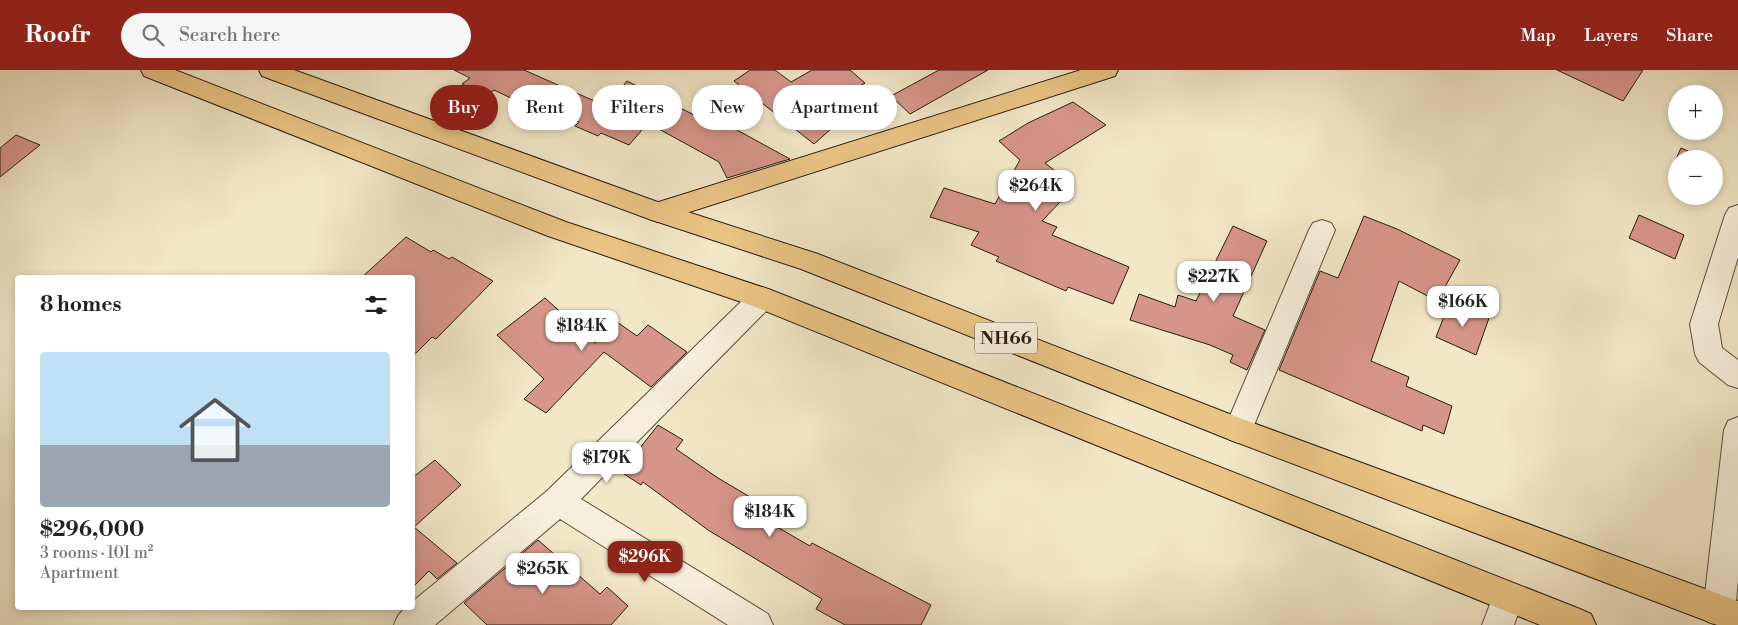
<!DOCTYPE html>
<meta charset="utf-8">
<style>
:root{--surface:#fff;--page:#f6f6f6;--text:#222;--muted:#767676;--line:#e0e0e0;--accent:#8f2418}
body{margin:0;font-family:"Libre Bodoni",serif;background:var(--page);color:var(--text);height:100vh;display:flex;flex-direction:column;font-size:19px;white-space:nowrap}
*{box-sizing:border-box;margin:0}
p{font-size:16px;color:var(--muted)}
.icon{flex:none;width:28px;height:28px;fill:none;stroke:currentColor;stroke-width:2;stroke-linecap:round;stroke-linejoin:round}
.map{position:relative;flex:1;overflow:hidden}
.panel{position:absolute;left:15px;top:205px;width:400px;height:335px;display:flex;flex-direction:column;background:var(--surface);border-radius:5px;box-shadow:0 2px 8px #0003}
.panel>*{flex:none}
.banner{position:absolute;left:430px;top:15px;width:475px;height:45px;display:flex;gap:10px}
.tools{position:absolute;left:1668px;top:15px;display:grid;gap:10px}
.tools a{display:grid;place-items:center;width:55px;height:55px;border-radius:50%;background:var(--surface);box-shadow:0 2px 8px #0003;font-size:25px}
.price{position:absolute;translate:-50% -42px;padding:0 11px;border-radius:10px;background:#fff;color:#222;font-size:16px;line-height:32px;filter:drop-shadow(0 1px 2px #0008)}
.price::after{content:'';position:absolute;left:50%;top:30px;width:15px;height:11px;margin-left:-8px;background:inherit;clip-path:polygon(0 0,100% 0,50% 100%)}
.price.current{background:var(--accent);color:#fff}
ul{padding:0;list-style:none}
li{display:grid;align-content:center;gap:10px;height:265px;padding:0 25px}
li+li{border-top:1px solid var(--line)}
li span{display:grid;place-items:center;height:155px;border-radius:5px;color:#555}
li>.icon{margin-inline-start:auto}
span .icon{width:90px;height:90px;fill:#fffc;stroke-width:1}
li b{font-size:21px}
h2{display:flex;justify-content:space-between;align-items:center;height:60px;padding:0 25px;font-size:21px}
.pill{padding:0 18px;border-radius:22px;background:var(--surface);box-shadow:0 2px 8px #0003;font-size:18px;line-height:45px}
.pill.current{background:var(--accent);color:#fff}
header{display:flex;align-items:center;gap:30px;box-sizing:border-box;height:70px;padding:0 25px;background:var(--accent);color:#fff}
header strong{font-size:24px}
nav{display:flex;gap:28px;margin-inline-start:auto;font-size:18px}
.search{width:350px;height:45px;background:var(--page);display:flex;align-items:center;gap:12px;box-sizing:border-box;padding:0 18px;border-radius:28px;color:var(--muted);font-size:19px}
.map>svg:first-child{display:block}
</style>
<header>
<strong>Roofr</strong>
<div class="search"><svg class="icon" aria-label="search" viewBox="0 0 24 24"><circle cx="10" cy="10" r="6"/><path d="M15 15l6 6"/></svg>Search here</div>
<nav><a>Map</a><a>Layers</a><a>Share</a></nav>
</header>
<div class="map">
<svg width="1738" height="555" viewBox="0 0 1738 555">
<rect width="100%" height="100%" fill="#f2e7c7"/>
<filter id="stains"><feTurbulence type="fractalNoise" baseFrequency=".004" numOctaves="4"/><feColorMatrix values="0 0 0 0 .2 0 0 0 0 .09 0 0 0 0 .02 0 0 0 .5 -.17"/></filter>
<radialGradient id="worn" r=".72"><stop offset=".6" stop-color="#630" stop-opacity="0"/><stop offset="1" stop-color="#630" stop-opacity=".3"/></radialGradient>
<path fill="#d6958a" stroke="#2b1c13" d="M454 0H524L599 33 604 28 611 31 627 11 710 53 715 48 790 89 727 108 719 92 648 53 629 75 601 63 598 66 575 56 579 52 517 25 513 29 494 20 488 25 462 14 470 8Z
M750 0H775L791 12 812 0H850L865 13 820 40 840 51 814 74 734 11Z
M939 0H988L910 44 891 26Z
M1557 0H1643L1623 31Z
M1073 32 1106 55 1045 93 1054 100 1031 114 1060 132 1042 151 1057 157 1052 165 1129 197 1113 234 1068 217 1066 221 996 191 999 187 971 175 979 162 930 147 944 118 995 134 1020 90 999 71 1028 53Z
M16 65 40 75 0 107V78Z
M1681 78 1704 88 1706 89H1676V102L1671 100Z
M1639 145 1684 165 1675 189 1629 168Z
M1364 146 1397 159 1460 190 1437 231 1399 211 1371 291 1409 307 1406 316 1452 336 1444 364 1423 355 1422 361 1279 300 1320 201 1338 208Z
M1233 156 1267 171 1233 246 1265 260 1247 300 1230 292 1233 285 1210 275 1130 250 1139 224 1175 237 1178 225 1196 231Z
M406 167 431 182 433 180 449 189 452 187 493 211 436 269 432 267 412 287V208H361Z
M545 228 595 273 617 252 637 266 648 255 687 282 651 317 604 282 546 343 524 329 544 309 497 265Z
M1450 231 1489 248 1476 285 1436 267Z
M658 355 683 370 676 379 718 408 772 440 765 450 810 476 812 473 931 535 921 555H845L816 539 822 529 708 460 643 412 641 415 621 402Z
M435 390 461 415 414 457 457 493 437 509 429 501 412 518V408Z
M538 470 600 524 607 517 628 536 611 555H487L464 533Z"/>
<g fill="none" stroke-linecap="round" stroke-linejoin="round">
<defs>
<path id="minor" d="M1738 135V187L1718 254 1722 278 1738 290V318L1728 315 1699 292 1695 284 1690 254 1725 145 1729 138Z
M1322 150 1331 153 1335 160 1252 360 1248 369 1238 373 1228 369 1224 360 1309 160 1313 153Z
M762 217 771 220 775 228 771 236 581 429 768 544 773 555H728L560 449 435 555H394C398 545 401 538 412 538V532L547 421 753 220Z
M1738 347V510L1735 541 1730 552C1722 555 1716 555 1708 552L1703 541 1724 360 1728 351Z
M1508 511 1519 516 1524 527 1514 555H1482L1497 516Z"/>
<path id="major" d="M1081 0H1118L1115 6 658 152 649 149 645 142 649 135Z"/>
<path id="highway" d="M141 0H175L566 152 771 220 1580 539 1591 544 1596 555H1540L753 236 548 166 144 6Z
M259 0H294L666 135 818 184 1245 350 1738 531V555H1717L1228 369 801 199 649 149 262 6Z"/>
</defs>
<use href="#minor" stroke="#5d4f40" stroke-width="2"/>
<use href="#major" stroke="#2b1c13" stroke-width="2"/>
<use href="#highway" stroke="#2b1c13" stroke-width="2"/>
<use href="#minor" fill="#f7efdb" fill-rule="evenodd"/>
<use href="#major" fill="#e9c484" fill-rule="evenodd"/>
<use href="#highway" fill="#e9c484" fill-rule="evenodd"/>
</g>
<g text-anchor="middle" stroke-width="5" stroke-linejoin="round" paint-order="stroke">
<rect fill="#f7efdb" stroke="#685b4f" stroke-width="1" x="975" y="252.5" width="62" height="31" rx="4"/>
<g font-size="18" font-weight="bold" fill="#2b1c13">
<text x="1006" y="274">NH66</text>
</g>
</g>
<rect width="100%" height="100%" filter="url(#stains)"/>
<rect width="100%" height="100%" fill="url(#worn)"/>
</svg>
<div class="tools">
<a>+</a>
<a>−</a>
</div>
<b class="price" style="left:1036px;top:142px">$264K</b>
<b class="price" style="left:1214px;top:233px">$227K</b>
<b class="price" style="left:1463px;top:258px">$166K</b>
<b class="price" style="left:582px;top:282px">$184K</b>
<b class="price" style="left:607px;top:414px">$179K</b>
<b class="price" style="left:770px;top:468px">$184K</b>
<b class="price current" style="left:645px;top:513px">$296K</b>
<b class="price" style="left:543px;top:525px">$265K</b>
<div class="banner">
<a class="pill current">Buy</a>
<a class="pill">Rent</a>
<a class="pill">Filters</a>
<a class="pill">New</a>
<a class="pill">Apartment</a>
</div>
<section class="panel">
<h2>8 homes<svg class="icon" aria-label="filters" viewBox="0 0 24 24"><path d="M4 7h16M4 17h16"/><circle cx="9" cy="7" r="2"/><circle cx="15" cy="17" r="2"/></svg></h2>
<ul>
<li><span style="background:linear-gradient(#bfe0f5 60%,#9aa5b1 0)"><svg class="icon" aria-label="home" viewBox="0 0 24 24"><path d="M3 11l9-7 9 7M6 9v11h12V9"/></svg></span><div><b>$296,000</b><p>3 rooms · 101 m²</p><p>Apartment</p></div></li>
</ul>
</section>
</div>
